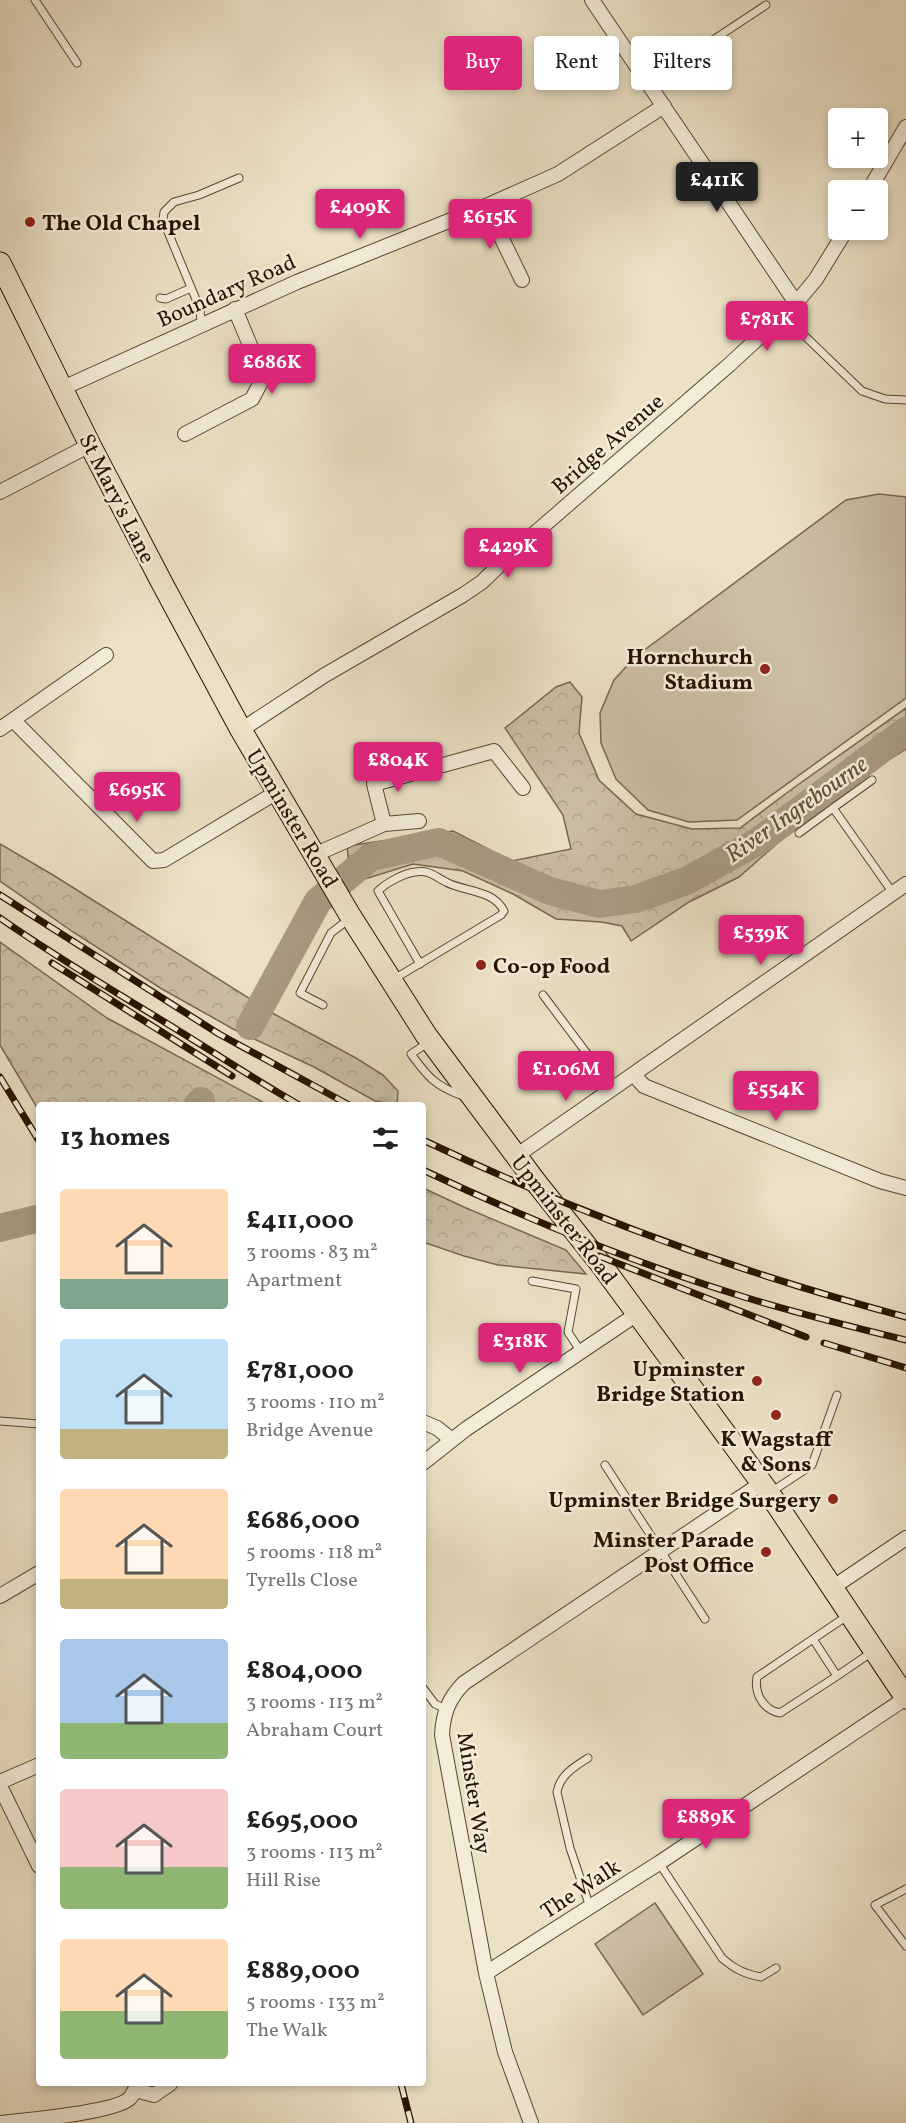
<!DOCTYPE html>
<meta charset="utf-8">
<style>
:root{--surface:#fff;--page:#f6f6f6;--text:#202124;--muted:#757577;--accent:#db2777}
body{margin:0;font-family:Vollkorn,serif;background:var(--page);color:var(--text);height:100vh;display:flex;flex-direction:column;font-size:22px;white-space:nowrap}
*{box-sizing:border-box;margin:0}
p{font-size:20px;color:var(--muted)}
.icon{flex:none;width:33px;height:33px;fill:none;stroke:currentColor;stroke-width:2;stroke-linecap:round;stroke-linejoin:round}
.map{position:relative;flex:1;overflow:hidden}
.drawer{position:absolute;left:36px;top:1102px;width:390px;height:984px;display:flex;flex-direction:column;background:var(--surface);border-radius:6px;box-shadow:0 3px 9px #0003}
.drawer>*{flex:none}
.top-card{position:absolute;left:444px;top:36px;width:372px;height:54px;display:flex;gap:12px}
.controls{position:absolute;left:828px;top:108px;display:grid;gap:12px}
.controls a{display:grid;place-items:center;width:60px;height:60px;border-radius:6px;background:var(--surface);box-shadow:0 3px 9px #0003;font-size:30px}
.price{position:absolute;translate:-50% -51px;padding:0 14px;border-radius:6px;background:var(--accent);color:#fff;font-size:20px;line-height:39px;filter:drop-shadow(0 2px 3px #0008)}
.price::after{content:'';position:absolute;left:50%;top:36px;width:18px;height:14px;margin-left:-9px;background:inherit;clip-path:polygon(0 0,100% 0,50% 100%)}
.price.current{background:#222;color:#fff}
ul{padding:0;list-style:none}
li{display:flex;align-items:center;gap:18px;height:150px;padding:0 24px}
li span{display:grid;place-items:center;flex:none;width:168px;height:120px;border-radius:6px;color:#555}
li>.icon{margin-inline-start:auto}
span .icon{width:72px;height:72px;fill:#fffc;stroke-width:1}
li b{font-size:26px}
h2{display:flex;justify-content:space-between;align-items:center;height:72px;padding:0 24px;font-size:26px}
.pill{padding:0 21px;border-radius:6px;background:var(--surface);box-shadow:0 3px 9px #0003;font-size:21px;line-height:54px}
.pill.current{background:var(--accent);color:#fff}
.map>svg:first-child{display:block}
</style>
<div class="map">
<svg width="906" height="2123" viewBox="0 0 906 2123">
<defs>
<pattern id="forest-crowns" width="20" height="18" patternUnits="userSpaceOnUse" patternTransform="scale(1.5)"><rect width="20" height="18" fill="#cabea4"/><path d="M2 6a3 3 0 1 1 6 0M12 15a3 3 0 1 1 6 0" fill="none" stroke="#ada28b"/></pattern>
</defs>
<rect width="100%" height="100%" fill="#ebe1c5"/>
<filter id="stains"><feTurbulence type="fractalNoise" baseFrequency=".00333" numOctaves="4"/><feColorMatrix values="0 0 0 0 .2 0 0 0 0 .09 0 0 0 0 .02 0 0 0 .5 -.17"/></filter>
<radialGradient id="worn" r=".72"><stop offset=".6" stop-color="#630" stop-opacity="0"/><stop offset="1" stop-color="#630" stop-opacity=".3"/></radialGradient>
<path fill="url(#forest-crowns)" stroke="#786852" stroke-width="1.5" d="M570 682 582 697 579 733 599 780 636 814 692 829 740 828 792 789 906 708V749L890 759 779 842 739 877 689 902 631 941 622 926 601 922 556 919 513 894 463 871 413 864 362 880 349 865 347 846 453 831 512 861 571 849 563 815 505 728 556 687Z
M0 844 53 875 274 1014 356 1058 383 1075 398 1091 397 1105 375 1101 314 1067 235 1030 162 989 73 932 0 881Z
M0 942 107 1018 268 1105 39 1106V1111L0 1045Z
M423 1188 466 1208 566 1250 586 1274 498 1265 464 1256 423 1242Z"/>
<path fill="#cabea4" stroke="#786852" stroke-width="1.5" d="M879 494 906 497V698L737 820 689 822 648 810 616 779 601 743 600 713 614 680 635 657 846 500Z
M655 1903 703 1974 643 2015 595 1944Z"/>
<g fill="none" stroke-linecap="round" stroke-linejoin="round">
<path stroke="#a89b82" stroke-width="28" d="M250 1026 318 901 371 857 439 842 550 891 599 904 636 899 686 881 757 842 906 731
M197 1106 201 1101
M0 1228 36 1219"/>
<defs>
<path id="service" d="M35 0 77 63
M648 83 766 5
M160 298 166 299 191 288
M783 315 862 391 885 399 906 400
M201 323 200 309 163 220 164 212 174 202 199 195 239 178
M833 808 872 780
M799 833 833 808 893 893
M394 979 501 915 504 911C493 889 464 892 446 882 434 876 430 870 415 872 404 873 386 883 378 891L420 964
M543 995 613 1088
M323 1005 300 993 331 933 349 919
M429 1042 411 1054C428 1077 435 1086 463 1096
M532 1281 576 1289 568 1332 581 1352
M0 1421 39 1424
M605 1465 705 1619
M771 1492 812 1465 837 1395
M847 1616 813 1639 837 1676 872 1652
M813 1639 757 1677C754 1693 763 1710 780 1713L837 1676
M423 1688 435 1704 446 1709
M588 1758C574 1767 560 1775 557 1792L570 1848 590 1907
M659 1863 722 1958C734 1969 745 1974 761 1977L776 1968
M906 1889 875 1905 906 1946"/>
<path id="minor" d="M592 0 796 303
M869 190 906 127
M486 206 522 280
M63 388 297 282 486 206 558 174 664 106
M185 434 252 399 261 382 257 362 235 309
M0 492 90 445
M13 720 153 861 164 860 277 792
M0 729 106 655
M241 730 325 675 463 595 482 582 512 553 729 365 796 303 816 279 846 230
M384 824 419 821
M314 855 384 824 374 784 494 751 523 788
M634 1075 644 1086 880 1181 906 1188
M516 1156 906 884
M423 1422 437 1428 452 1440
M423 1463 466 1429 637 1314
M832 1588 906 1538
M0 1596 39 1573
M0 1782 39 1765
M0 1786 39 1866
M486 1973 659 1863 906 1698
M135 2090 154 2095 170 2084
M0 2123C22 2121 118 2112 130 2098 132 2096 133 2092 135 2090
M531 2123 505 2052 486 1973 442 1735C443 1713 449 1698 464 1683L762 1483"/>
<path id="primary" d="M0 263 90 445 162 583 241 730 351 917 426 1035 535 1181 600 1263 769 1493 906 1698"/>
</defs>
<use href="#service" stroke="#574631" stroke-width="9"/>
<use href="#minor" stroke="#574631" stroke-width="16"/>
<use href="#primary" stroke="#261300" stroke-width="23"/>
<use href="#service" stroke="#f2ecd9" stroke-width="7"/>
<use href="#minor" stroke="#f2ecd9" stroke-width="14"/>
<use href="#primary" stroke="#ebe1c5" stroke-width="21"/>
<defs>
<path id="rail" d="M0 895 219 1034 351 1106
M0 918C56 957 114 991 171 1026 215 1053 257 1081 301 1106
M52 963 232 1076
M0 1077 39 1141
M423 1140C579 1214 739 1273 906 1317
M423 1170C527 1219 634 1263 744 1297 797 1313 852 1327 906 1340
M599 1256 806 1337
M824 1343 906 1368
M401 2084 411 2123"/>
</defs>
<use href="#rail" stroke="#261300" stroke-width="7"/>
<use href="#rail" stroke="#f2ecd9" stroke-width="4.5" stroke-dasharray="14" stroke-linecap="butt"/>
</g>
<g fill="#8f2418" stroke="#f2ecd9" stroke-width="2">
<circle cx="30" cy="222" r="6"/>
<circle cx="765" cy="669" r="6"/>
<circle cx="481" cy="965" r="6"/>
<circle cx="757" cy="1381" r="6"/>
<circle cx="776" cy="1415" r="6"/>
<circle cx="833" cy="1499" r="6"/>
<circle cx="766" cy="1552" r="6"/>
</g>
<g text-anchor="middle" stroke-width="5" stroke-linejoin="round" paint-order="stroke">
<g font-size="22" font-weight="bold" fill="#261300" stroke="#f2ecd9" text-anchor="end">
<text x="42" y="230" text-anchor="start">The Old Chapel</text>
<text x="753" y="664">Hornchurch<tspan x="753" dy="25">Stadium</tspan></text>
<text x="493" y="973" text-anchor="start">Co-op Food</text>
<text x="745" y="1376">Upminster<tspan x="745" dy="25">Bridge Station</tspan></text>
<text x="776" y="1446" text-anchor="middle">K Wagstaff<tspan x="776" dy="25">&amp; Sons</tspan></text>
<text x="821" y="1507">Upminster Bridge Surgery</text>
<text x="754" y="1547">Minster Parade<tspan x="754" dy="25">Post Office</tspan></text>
</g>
<g font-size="22" fill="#261300" stroke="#f2ecd9">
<text transform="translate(226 290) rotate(-24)" y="8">Boundary Road</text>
<text transform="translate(607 443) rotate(-41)" y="8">Bridge Avenue</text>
<text transform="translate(118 498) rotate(63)" y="8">St Mary's Lane</text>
<text transform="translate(293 818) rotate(59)" y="8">Upminster Road</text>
<text transform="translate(565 1219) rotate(52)" y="8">Upminster Road</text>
<text transform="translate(475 1793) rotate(81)" y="8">Minster Way</text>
<text transform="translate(580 1888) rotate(-33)" y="8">The Walk</text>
</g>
<g font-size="24" font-style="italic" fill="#60503a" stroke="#f2ecd9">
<text transform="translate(796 809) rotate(-35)" y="8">River Ingrebourne</text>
</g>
</g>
<rect width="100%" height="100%" filter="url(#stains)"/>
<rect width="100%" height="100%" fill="url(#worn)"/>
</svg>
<div class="controls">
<a>+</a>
<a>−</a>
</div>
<b class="price current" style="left:717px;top:213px">£411K</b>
<b class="price" style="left:360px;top:240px">£409K</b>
<b class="price" style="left:490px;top:250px">£615K</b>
<b class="price" style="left:767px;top:352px">£781K</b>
<b class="price" style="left:272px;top:395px">£686K</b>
<b class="price" style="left:508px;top:579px">£429K</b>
<b class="price" style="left:398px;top:793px">£804K</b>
<b class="price" style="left:137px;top:823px">£695K</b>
<b class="price" style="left:761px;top:966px">£539K</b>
<b class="price" style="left:566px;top:1102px">£1.06M</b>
<b class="price" style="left:776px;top:1122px">£554K</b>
<b class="price" style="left:520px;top:1374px">£318K</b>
<b class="price" style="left:706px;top:1850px">£889K</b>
<div class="top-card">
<a class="pill current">Buy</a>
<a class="pill">Rent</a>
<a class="pill">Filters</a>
</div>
<section class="drawer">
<h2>13 homes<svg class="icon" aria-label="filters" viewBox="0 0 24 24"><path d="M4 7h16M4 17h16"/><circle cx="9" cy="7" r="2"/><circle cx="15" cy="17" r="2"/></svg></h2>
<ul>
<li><span style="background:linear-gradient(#ffd9b3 75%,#7fa58c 0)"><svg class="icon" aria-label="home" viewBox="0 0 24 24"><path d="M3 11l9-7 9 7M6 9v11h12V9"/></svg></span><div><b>£411,000</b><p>3 rooms · 83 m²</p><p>Apartment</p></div></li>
<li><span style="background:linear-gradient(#bfe0f5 75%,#c2b280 0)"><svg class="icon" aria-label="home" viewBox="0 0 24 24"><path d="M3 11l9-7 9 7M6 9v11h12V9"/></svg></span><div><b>£781,000</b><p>3 rooms · 110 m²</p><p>Bridge Avenue</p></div></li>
<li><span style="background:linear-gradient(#ffd9b3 75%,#c2b280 0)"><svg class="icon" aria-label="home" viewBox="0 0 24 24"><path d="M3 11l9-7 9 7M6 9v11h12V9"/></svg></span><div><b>£686,000</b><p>5 rooms · 118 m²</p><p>Tyrells Close</p></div></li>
<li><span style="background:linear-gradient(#a9c7e8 70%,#8fb573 0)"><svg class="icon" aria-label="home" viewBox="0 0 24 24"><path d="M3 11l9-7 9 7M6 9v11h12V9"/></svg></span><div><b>£804,000</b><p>3 rooms · 113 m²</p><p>Abraham Court</p></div></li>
<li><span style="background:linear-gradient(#f6c9c9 65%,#8fb573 0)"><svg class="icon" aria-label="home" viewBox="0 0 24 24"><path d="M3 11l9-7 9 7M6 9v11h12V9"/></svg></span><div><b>£695,000</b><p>3 rooms · 113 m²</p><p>Hill Rise</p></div></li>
<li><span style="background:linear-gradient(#ffd9b3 60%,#8fb573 0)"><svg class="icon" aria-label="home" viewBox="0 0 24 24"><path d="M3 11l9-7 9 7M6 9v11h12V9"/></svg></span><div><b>£889,000</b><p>5 rooms · 133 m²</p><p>The Walk</p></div></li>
</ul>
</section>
</div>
